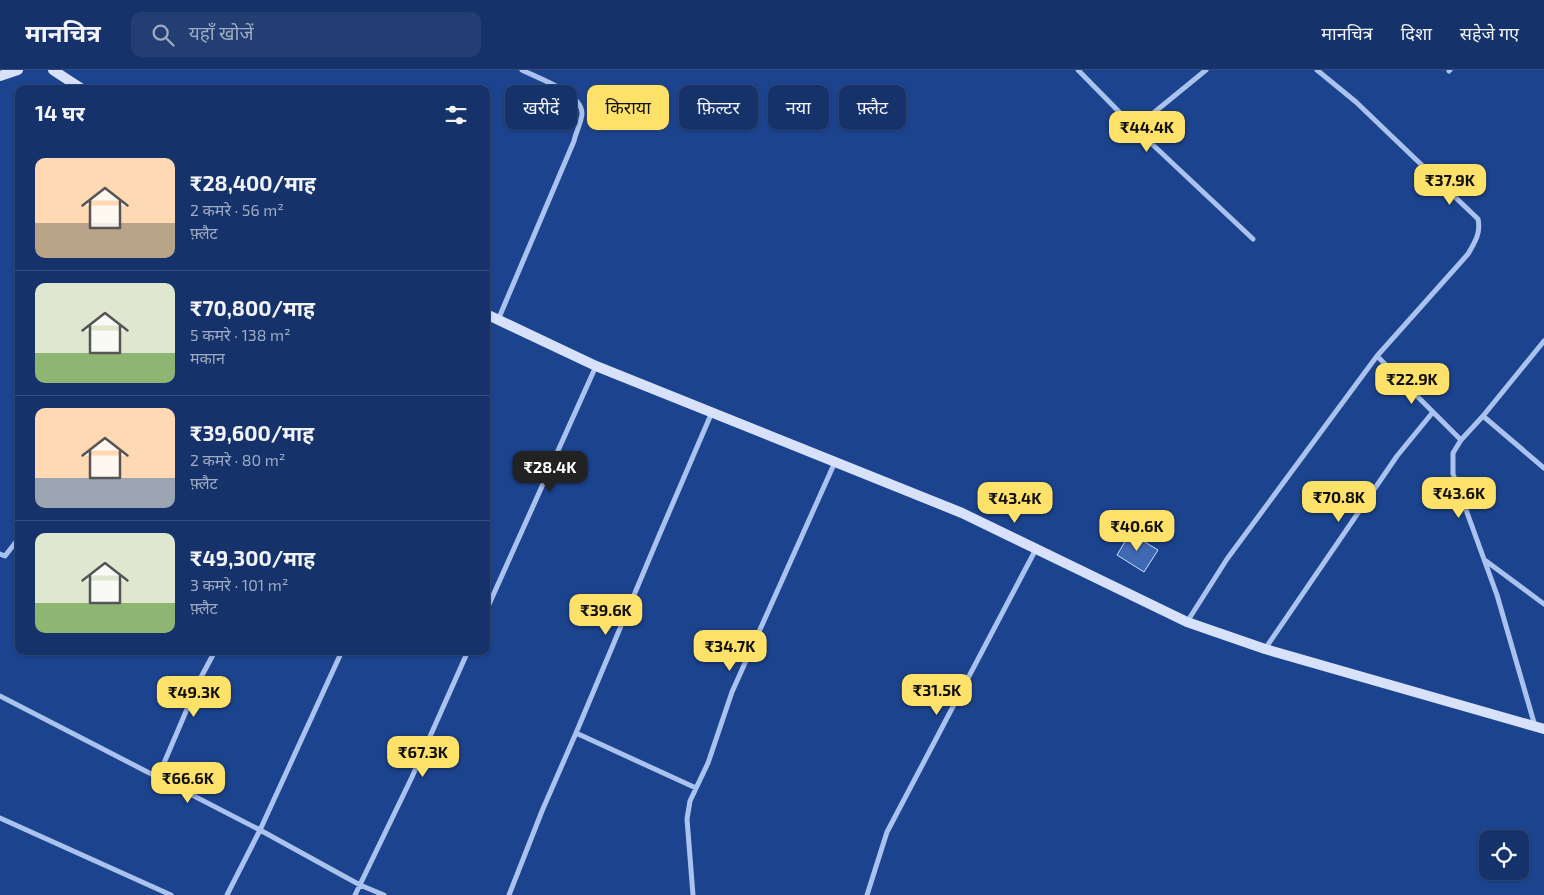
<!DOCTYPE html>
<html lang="hi">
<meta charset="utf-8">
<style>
:root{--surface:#15326a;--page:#223e72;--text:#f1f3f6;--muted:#9daac1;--line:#344d7e;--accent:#fee168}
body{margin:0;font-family:"Exo 2","Noto Sans Devanagari",sans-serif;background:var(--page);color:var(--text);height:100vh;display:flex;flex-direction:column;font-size:19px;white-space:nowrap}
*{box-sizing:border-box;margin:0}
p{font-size:16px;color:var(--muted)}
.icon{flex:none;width:28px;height:28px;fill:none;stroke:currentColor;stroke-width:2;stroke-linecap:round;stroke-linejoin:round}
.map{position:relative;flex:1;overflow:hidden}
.details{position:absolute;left:15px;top:15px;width:475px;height:570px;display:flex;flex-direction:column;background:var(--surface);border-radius:10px;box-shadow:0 1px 4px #0004,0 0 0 1px var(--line)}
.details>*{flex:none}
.hud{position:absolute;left:505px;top:15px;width:475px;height:45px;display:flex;gap:10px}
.tools{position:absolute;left:1479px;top:760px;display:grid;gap:10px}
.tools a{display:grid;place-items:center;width:50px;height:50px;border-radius:10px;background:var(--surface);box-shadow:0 1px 4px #0004,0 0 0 1px var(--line);font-size:25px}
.price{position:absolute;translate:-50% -42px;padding:0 11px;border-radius:10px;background:var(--accent);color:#111;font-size:16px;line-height:32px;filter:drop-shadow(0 1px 2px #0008)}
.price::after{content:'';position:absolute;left:50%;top:30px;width:15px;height:11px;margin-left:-8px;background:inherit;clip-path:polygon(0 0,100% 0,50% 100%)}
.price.current{background:#222;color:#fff}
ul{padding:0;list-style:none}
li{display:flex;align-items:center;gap:15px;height:125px;padding:0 20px}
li+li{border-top:1px solid var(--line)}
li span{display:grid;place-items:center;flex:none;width:140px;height:100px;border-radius:10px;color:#555}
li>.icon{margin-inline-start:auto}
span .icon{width:60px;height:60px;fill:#fffc;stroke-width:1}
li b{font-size:21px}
h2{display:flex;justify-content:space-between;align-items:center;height:60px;padding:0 20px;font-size:21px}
.pill{padding:0 18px;border-radius:10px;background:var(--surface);box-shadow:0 1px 4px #0004,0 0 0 1px var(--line);font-size:18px;line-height:45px}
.pill.current{background:var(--accent);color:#111}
header{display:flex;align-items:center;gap:30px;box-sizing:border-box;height:70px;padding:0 25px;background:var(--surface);border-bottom:1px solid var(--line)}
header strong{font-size:24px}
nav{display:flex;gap:28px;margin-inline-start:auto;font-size:18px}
.search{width:350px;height:45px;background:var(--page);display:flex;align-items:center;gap:12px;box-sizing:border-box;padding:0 18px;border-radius:10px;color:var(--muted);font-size:19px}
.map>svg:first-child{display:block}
</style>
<header>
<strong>मानचित्र</strong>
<div class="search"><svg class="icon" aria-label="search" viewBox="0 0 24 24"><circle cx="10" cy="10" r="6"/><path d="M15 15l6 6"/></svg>यहाँ खोजें</div>
<nav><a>मानचित्र</a><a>दिशा</a><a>सहेजे गए</a></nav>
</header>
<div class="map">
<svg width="1544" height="825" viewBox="0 0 1544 825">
<rect width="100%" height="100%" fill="#1c438e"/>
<path fill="#4069b4" stroke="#d0dffa" d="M1130 463 1158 480 1144 502 1117 485Z"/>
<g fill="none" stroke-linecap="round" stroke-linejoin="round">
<path stroke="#aac2ee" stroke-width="5" d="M1078 0 1135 58
M1206 0 1135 58 1253 169
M1449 1 1450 0
M498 250 574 71C576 62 581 53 582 44 583 23 537 8 522 0
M1377 286 1461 370
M1483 346 1544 398
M0 484 5 486 19 468
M1486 491 1544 534
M486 541 596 296
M1187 552 1227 489 1377 286 1468 184C1475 172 1481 163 1478 149L1356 32 1317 0
M1265 579 1397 386 1433 342
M0 626 260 760 360 815 384 825
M1535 656 1497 525 1453 404V383L1461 370 1483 346 1544 271
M158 707 199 611 215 581
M696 718 576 663 658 468 712 342
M0 748 171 825
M227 825 260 760 342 581
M355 825 412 707 468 581
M509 825 542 741 576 663
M693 825 687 749 690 731 708 693 732 622 835 392
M867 825 887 762 1036 479"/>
<path stroke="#d7e2fa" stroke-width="10" d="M53 0 82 19
M0 6 18 0
M486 244 596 296 962 443 1187 552 1265 579 1544 659"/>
</g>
</svg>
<div class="tools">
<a><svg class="icon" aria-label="locate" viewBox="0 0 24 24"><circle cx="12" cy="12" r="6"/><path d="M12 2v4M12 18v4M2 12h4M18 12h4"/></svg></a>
</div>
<b class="price" style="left:1147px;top:83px">₹44.4K</b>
<b class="price" style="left:1450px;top:136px">₹37.9K</b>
<b class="price" style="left:1412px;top:335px">₹22.9K</b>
<b class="price current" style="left:550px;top:423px">₹28.4K</b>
<b class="price" style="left:1459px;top:449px">₹43.6K</b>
<b class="price" style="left:1339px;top:453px">₹70.8K</b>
<b class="price" style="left:1015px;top:454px">₹43.4K</b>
<b class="price" style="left:1137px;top:482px">₹40.6K</b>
<b class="price" style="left:606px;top:566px">₹39.6K</b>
<b class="price" style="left:730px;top:602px">₹34.7K</b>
<b class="price" style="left:937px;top:646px">₹31.5K</b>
<b class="price" style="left:194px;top:648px">₹49.3K</b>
<b class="price" style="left:423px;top:708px">₹67.3K</b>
<b class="price" style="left:188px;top:734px">₹66.6K</b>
<div class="hud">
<a class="pill">खरीदें</a>
<a class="pill current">किराया</a>
<a class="pill">फ़िल्टर</a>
<a class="pill">नया</a>
<a class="pill">फ़्लैट</a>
</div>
<section class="details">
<h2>14 घर<svg class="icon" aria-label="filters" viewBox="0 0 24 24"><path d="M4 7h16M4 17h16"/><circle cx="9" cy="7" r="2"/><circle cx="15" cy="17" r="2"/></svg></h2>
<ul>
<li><span style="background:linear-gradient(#ffd9b3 65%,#b9a48a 0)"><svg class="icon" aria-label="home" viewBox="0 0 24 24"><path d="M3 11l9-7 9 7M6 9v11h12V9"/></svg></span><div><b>₹28,400/माह</b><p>2 कमरे · 56 m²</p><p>फ़्लैट</p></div></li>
<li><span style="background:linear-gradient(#dfe7d0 70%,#8fb573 0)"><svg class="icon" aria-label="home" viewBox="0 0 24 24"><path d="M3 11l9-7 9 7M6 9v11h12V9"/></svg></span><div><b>₹70,800/माह</b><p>5 कमरे · 138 m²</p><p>मकान</p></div></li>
<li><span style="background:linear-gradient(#ffd9b3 70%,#9aa5b1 0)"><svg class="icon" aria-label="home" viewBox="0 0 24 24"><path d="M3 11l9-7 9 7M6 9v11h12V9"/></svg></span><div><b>₹39,600/माह</b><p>2 कमरे · 80 m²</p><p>फ़्लैट</p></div></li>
<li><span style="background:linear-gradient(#dfe7d0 70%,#8fb573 0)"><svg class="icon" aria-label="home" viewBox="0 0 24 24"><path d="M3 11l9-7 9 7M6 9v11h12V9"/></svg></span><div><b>₹49,300/माह</b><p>3 कमरे · 101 m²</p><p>फ़्लैट</p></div></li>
</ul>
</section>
</div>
